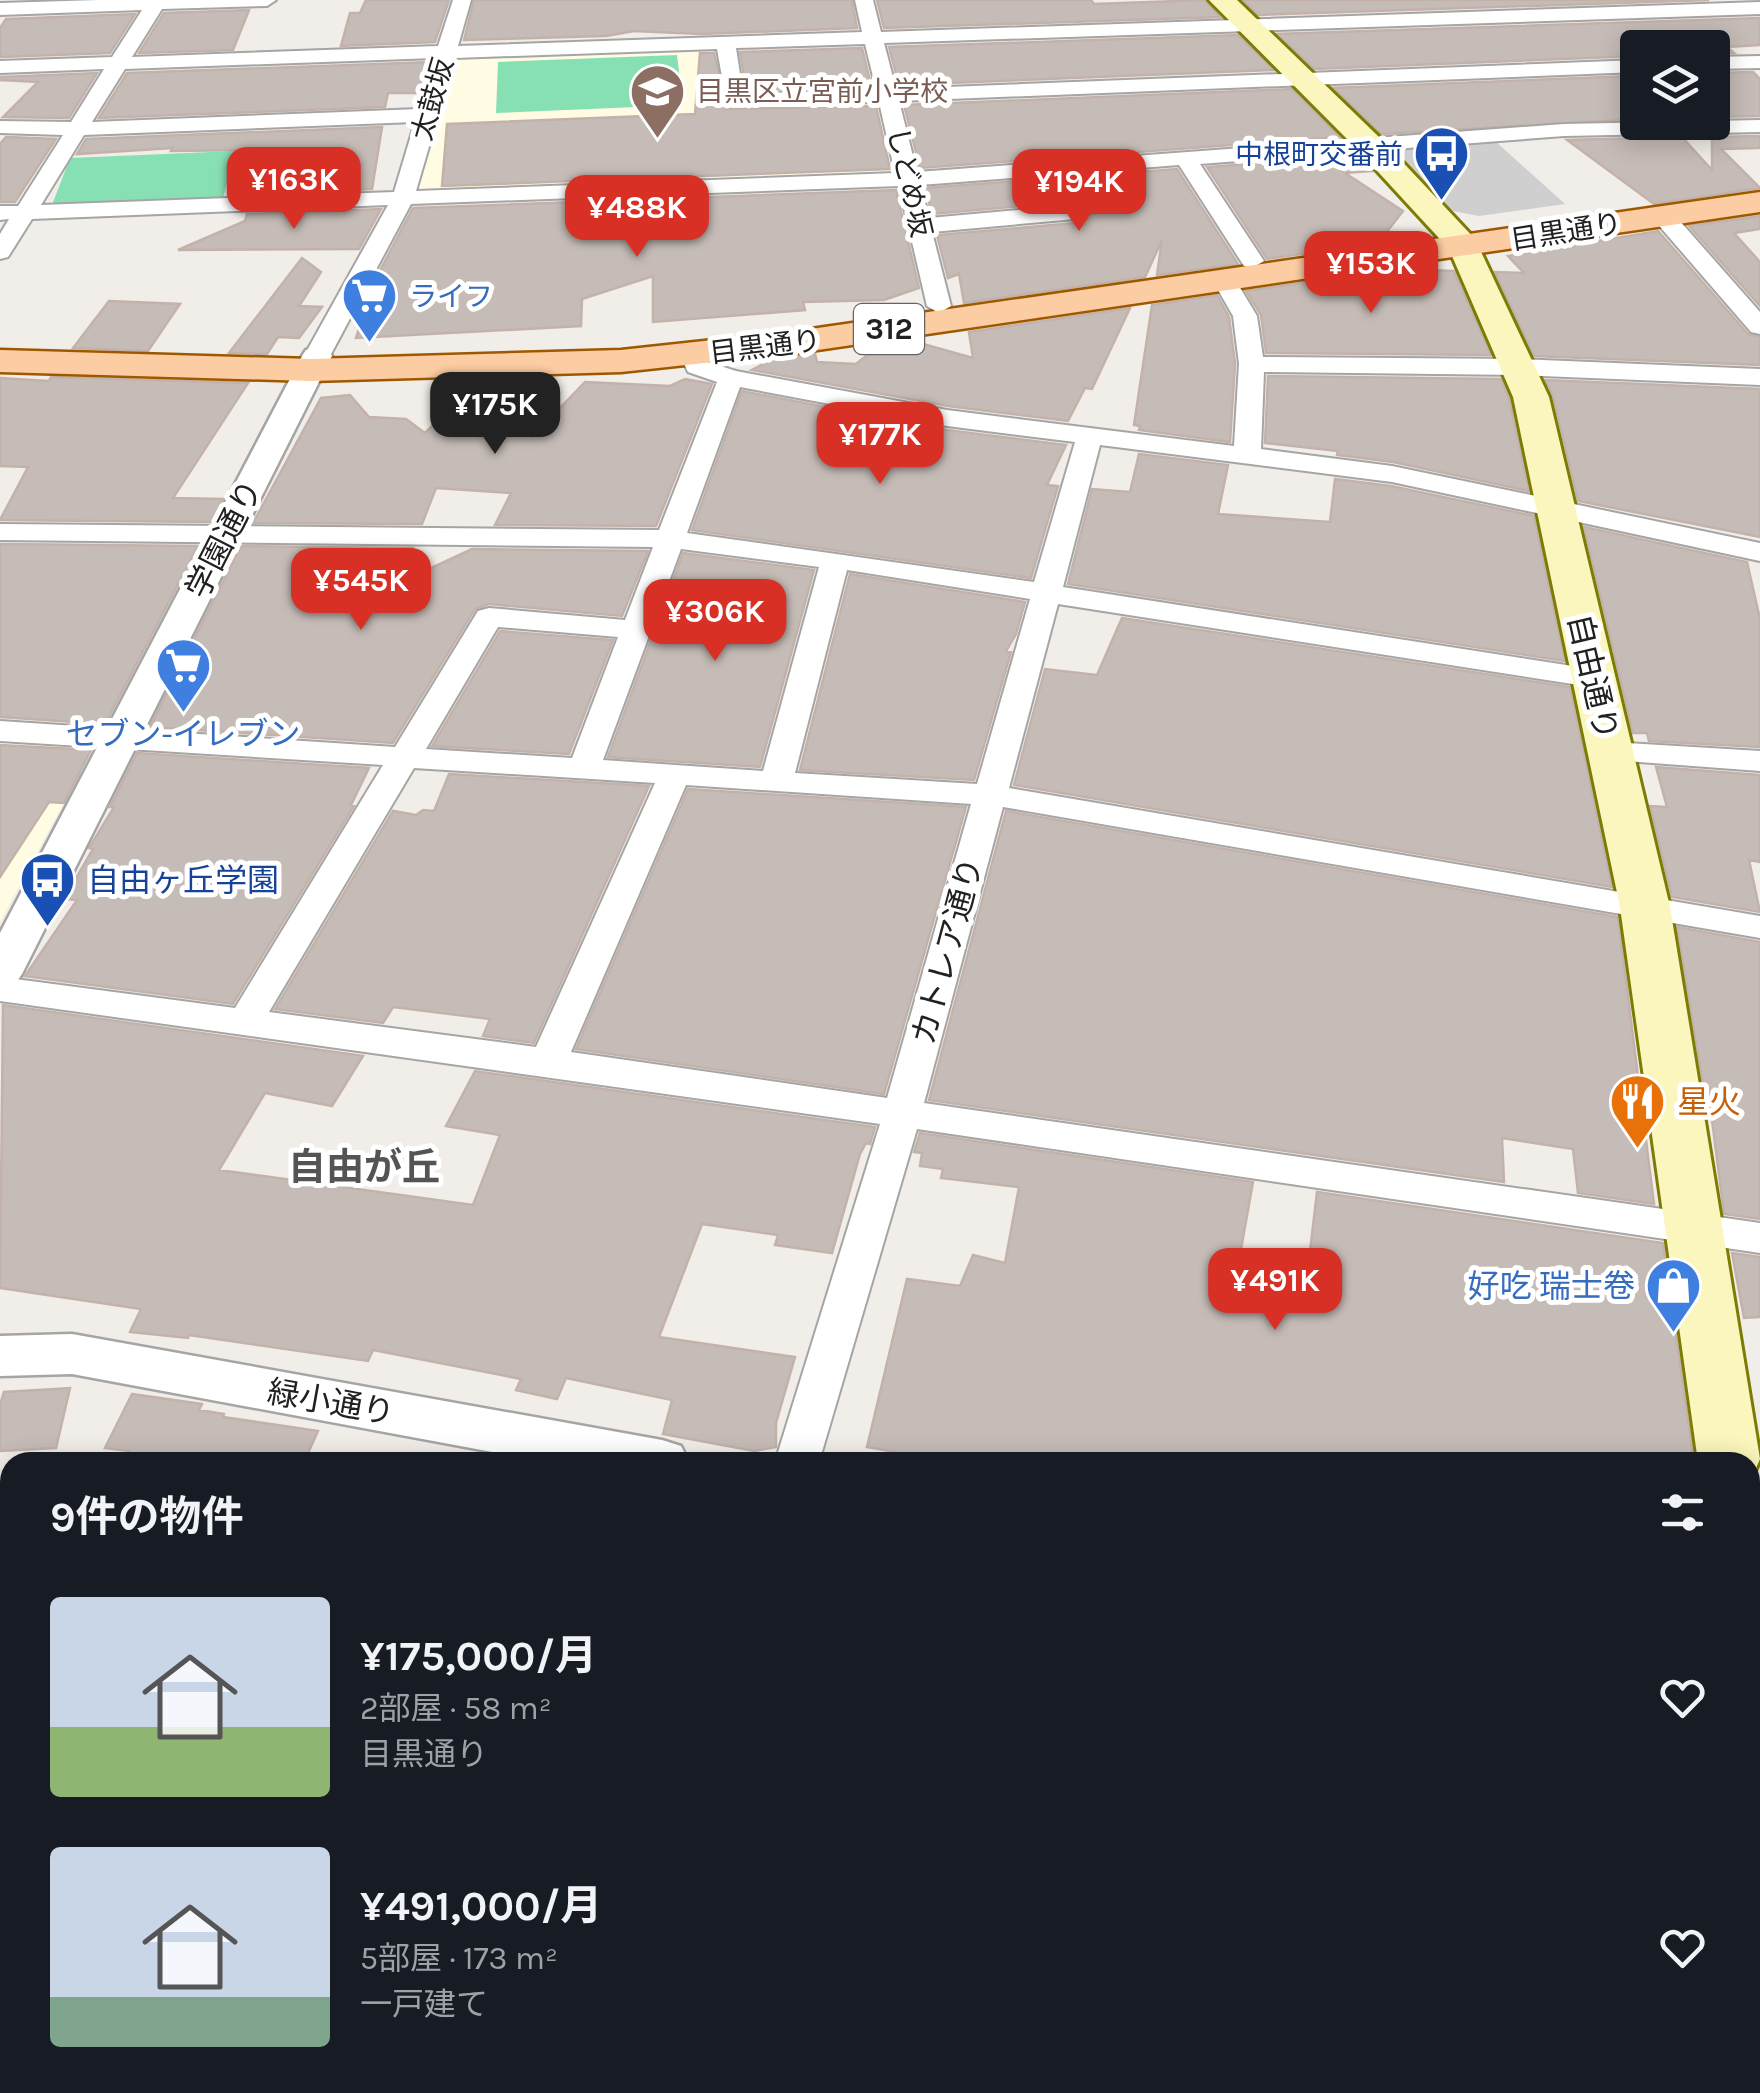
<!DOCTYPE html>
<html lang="ja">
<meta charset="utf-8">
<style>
:root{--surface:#171b24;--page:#20242c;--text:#f1f3f6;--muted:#9ea1a6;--accent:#d93025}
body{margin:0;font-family:Karla,"Noto Sans JP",sans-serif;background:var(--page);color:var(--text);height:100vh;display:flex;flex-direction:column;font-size:38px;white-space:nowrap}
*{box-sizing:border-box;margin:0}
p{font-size:32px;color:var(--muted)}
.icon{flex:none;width:55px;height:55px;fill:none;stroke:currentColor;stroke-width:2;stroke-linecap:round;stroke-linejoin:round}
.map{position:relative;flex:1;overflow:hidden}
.panel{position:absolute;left:0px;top:1452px;width:1760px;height:642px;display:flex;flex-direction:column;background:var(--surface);border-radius:30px 30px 0 0;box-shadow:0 5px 25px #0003}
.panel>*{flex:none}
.buttons{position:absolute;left:1620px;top:30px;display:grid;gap:20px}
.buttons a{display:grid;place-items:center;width:110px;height:110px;border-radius:10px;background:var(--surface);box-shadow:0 5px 25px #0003;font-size:50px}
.price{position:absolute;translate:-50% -85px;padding:0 22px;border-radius:20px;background:var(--accent);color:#fff;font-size:32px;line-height:65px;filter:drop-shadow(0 2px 5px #0008)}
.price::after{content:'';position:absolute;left:50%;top:60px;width:30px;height:22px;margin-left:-15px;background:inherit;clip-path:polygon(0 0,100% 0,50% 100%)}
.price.on{background:#222;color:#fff}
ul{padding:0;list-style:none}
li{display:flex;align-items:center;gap:30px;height:250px;padding:0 50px}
li span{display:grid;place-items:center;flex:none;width:280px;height:200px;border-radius:10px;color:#555}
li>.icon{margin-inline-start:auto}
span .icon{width:120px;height:120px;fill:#fffc;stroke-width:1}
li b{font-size:42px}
h2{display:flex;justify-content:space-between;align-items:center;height:120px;padding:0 50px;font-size:42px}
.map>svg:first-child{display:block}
</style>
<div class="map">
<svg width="1760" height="2093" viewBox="0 0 1760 2093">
<rect width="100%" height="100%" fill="#f1ede8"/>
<path fill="#fffce3" d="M707 49 713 51 718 108 877 103 894 172 412 194 454 58Z
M0 739 94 746 0 922Z"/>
<path fill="#cfcfcf" d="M1495 141 1565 204 1479 216 1453 211 1383 150Z"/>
<path fill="#c8fac7" d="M10 1727V1862L0 1882V1728Z"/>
<path fill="#87e0b4" d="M677 55 683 105 496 113 498 62Z
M235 151 223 198 52 205 70 158Z"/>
<path fill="#c6bcb7" stroke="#c3b2aa" stroke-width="2.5" d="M366 0H449L435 42 341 46 350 13H360Z
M474 0H852L857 28 701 34 634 31 606 36 464 40Z
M877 0H1091L1094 4 1205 0 1220 17 884 28Z
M1242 0H1709L1258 15Z
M249 10 233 50 139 53 164 13Z
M135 14 110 53 0 57V28L6 19Z
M1760 18V45L1727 47 1734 53H1712V48H1638V56L1314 69 1277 34Z
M1238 35 1274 70 899 85 889 47Z
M862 48 871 85 746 90 740 52Z
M700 53H714L727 109 876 106 890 169 442 186 447 124 695 114Z
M430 62 417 93H388L385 107 99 118 127 73Z
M1753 72 1760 79V116L1712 117V73Z
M97 73 69 118 3 117 38 82 0 80V77Z
M1630 76 1638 83V119L1381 134 1333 88Z
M1292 89 1340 137 920 168 904 105Z
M382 127 372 189 252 193 265 150 171 151 173 148 77 154 86 139Z
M1760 136V148L1721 149 1760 188 1654 204 1567 140 1682 137 1712 170V137Z
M6 137 56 139 15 202H0V144Z
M1358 156 1372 171 1345 173 1403 211 1378 243 1267 259 1207 167Z
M1177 169 1238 264 1157 275 1162 240 1145 277 964 303 959 274 948 278 937 235 1075 223 1090 211 1075 201 932 214 925 188Z
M896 190 919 288 884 300 803 302 805 310 653 322V276L582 299 581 326 356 338 375 280 413 208Z
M381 209 359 249 178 250 245 221 247 214Z
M1760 216V229L1734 233 1760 262V306L1689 226Z
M1658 231 1748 334 1760 337V365L1534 356 1495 272 1524 273 1508 256Z
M302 258 321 272 299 306 322 307 299 338 278 337 267 354 229 353Z
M1396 269 1454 271 1491 355 1266 353 1261 315 1246 291Z
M1217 295 1229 317 1235 364 1230 442 1139 430 1140 426 1134 425 1152 305Z
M109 301 180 304 148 351 73 348Z
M1130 308 1092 389 1085 388 1068 421 948 406 752 370 771 360 815 354 817 362 856 364 881 344 909 340 973 358 969 332Z
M1268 376 1501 379 1509 398 1529 491 1393 462 1337 455 1338 451 1265 443Z
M51 377 248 383 173 498 223 499 211 522 0 520 28 467 0 466V378L49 381Z
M533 378 532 437 585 382 670 386 685 379 712 384 656 526 495 525 511 493 436 488 422 524 253 523 321 398 350 395 369 417 406 419 425 433 450 408 455 385Z
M1545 380 1760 389V537L1578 501 1553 396Z
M742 391 947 430 1066 445 1047 485 1058 486 1031 578 692 530Z
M1139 454 1228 465 1218 514 1330 522 1335 479 1391 486 1534 516 1565 661 1068 584 1092 489 1130 492Z
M1584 527 1747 562 1760 619V747L1649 741 1647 733H1633Z
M0 544 198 546 105 724 0 717Z
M241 546 413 548 399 583 472 549 648 551 622 616 489 604 475 609 393 743 150 727Z
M683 553 814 570 760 767 608 757Z
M850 574 1025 602 1016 634 1006 651 1011 652 974 780 800 770Z
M1122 618 1570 687 1612 887 1014 785 1045 669 1097 675Z
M500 631 613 640 569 754 432 746Z
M0 745 91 750 64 803 49 802 0 877Z
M137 753 369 768 351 805 354 806 233 1004 25 976 77 900 64 899 93 849 89 848 114 807H110Z
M1656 767 1760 775V862L1749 860 1760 912 1672 897 1650 806 1667 807Z
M449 774 649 786 534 1043 483 1036 490 1019 393 1007 383 1023 275 1009 393 811 416 815 423 810 434 811Z
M688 789 966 807 884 1094 576 1049Z
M1006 811 1618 917 1654 1204 1578 1193 1573 1149 1502 1138 1504 1182 929 1100Z
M1677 927 1760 942V1219L1724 1214 1710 1104 1705 1097Z
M3 1005 363 1056 332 1106 265 1093 219 1170 473 1205 500 1135 446 1126 475 1071 875 1127 870 1144 866 1143 860 1154 832 1253 775 1245 778 1235 702 1224 659 1337 795 1357 776 1423V1447L754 1451 663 1434 672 1400 566 1378 557 1399 516 1390 521 1379 373 1350 368 1361 189 1335 188 1338 130 1332 141 1309 0 1288Z
M920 1133 1253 1182 1241 1249 1309 1260 1317 1192 1663 1243 1694 1462H910L912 1455 867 1447 907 1279 960 1286 973 1255 1005 1263 1019 1187 941 1178 943 1169 920 1166 922 1153 914 1152Z
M1732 1253 1760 1257V1317L1744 1318Z
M70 1388 56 1448 0 1451V1405L4 1392Z
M132 1394 202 1404 199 1410 224 1414 223 1417 318 1431 304 1462H123L129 1451 105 1448Z"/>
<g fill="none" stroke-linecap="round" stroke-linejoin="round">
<defs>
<path id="minor" d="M99 0H276L267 6 162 9 132 57 438 46 453 0H471L458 46 862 32 855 0H873L881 32 1760 2V14L884 43 896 89 1638 60V72L899 101 917 172 1564 124 1760 120V132L1564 136 1200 164 1264 261 1252 268 1244 266 1179 165 920 185 929 218 1075 205 1086 212 1075 219 932 232 951 306 939 313 927 306 899 186 411 204 330 356 317 364 304 356 388 205 32 219 8 257 0 259V234L9 219 0 220V206H18L63 135 0 133V121L71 122 104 69 0 73V61L112 57 142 10 0 15V3ZM865 44 876 89 743 94 736 48ZM717 49 727 105 879 102 895 173 416 191 455 58ZM435 58 419 109 92 122 125 69ZM415 122 394 192 41 205 84 135Z
M1760 56V68L1712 69V57Z
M1663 209 1671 211 1760 312V334L1751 332 1655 221 1652 216Z
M1225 274 1233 276 1257 316 1263 357 1520 359 1760 369V385L1520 375 1264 372 1261 449 1392 466 1760 543V561L1392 482 1100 445 1063 587 1592 669 1603 671 1607 678 1603 685 1592 687 1058 604 1009 788 1760 916V938L1003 807 924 1103 1760 1223V1253L917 1129 819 1462H775L880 1124 0 1001V977L235 1008 383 765 0 741V721L395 747 478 611 489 608 625 620 653 547 0 540V524L659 530 717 382 688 372 680 355 693 347 702 350 708 362 736 371 947 410 1234 446 1239 364 1233 316 1213 281ZM740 387 947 426 1075 442 1034 582 687 533ZM681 549 819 567 763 771 603 760ZM847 570 1030 599 977 784 795 773ZM498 627 618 637 572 758 426 749ZM414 768 655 783 536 1047 269 1012ZM686 785 971 804 887 1098 571 1052Z
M1610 742 1760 751V771L1599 759 1594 752 1599 745Z
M594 2085H650L648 2093H592Z"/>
<path id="tertiary" d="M317 347 328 350 332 356 22 974 15 984 0 988V933L302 356 306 350Z
M72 1334 662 1440 681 1446 689 1462H546L72 1374 0 1376V1336Z"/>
<path id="secondary" d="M1209 0H1237L1379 137 1475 239 1549 397 1670 907 1760 1459 1751 1480 1750 1462H1698L1620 907 1513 397 1449 249 1357 149Z
M1750 1561 1760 1564V1674L1750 1670Z"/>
<path id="primary" d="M1760 192V212L797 353 621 372 311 381 0 372V350L311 359 621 350 797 331Z"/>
</defs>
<use href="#minor" stroke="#a5a5a5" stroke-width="4"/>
<use href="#tertiary" stroke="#a5a5a5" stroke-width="5"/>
<use href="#secondary" stroke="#7c7c05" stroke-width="6"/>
<use href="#primary" stroke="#9e5900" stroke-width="5"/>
<use href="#minor" fill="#fff" fill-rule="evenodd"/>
<use href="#tertiary" fill="#fff" fill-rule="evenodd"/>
<use href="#secondary" fill="#faf6bd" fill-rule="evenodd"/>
<use href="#primary" fill="#fccca2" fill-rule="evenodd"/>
</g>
<defs>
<symbol id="school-pin" viewBox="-11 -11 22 30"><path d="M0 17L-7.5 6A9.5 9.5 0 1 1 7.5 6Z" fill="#8d6e63" stroke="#fff"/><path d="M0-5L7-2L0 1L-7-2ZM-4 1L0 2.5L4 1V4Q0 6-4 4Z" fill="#fff"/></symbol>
<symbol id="bus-pin" viewBox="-11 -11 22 30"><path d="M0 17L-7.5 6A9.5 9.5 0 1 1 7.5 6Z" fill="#1a4fb4" stroke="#fff"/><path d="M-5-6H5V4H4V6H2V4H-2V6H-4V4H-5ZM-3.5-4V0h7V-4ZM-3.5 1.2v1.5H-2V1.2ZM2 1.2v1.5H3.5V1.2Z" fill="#fff"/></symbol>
<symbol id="supermarket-pin" viewBox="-11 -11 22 30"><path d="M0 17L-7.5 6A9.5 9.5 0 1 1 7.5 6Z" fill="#3f7fe0" stroke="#fff"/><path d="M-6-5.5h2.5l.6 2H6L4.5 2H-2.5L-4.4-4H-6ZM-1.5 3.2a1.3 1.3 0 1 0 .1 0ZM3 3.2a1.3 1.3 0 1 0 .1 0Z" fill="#fff"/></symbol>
<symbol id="restaurant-pin" viewBox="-11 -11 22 30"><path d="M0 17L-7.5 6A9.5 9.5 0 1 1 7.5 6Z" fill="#e8710a" stroke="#fff"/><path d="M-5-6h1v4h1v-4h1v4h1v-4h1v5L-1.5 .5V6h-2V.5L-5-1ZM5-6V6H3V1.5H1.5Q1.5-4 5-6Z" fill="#fff"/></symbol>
<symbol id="shop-pin" viewBox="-11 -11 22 30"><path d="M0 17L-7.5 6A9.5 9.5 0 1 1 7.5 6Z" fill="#3f7fe0" stroke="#fff"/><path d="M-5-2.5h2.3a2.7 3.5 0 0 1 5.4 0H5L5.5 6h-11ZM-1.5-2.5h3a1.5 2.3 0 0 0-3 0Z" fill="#fff"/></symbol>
</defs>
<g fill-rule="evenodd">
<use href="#school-pin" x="626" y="60" width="63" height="86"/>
<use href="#bus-pin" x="1410" y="122" width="63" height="86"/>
<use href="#supermarket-pin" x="338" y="264" width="63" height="86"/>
<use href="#supermarket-pin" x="152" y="634" width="63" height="86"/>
<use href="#bus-pin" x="16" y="848" width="63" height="86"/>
<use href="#restaurant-pin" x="1606" y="1070" width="63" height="86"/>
<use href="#shop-pin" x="1642" y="1254" width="63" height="86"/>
</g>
<g text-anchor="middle" stroke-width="10" stroke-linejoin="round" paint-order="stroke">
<g font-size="28" fill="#785e54" stroke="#fff" text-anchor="start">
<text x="696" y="101">目黒区立宮前小学校</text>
</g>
<g font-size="28" fill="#212121" stroke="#fff">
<text transform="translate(432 99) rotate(-74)" y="10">太鼓坂</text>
<text transform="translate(910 182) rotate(77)" y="10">しどめ坂</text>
<text transform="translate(1566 231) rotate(-9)" y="10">目黒通り</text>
<text transform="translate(765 346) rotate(-7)" y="10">目黒通り</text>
</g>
<g font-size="28" fill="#164399" stroke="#fff" text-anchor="end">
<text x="1403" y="164">中根町交番前</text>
</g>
<g font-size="28" fill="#366cbe" stroke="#fff" text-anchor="start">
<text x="409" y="306">ライフ</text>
</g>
<rect fill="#fff" stroke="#646464" stroke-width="2.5" x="854" y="304" width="70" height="50" rx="8"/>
<g font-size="30" font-weight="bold" fill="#212121">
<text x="889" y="339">312</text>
</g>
<g font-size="32" fill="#212121" stroke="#fff">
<text transform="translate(224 539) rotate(-63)" y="11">学園通り</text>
<text transform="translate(1593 677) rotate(77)" y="11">自由通り</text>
<text transform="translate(947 951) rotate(-75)" y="11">カトレア通り</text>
<text transform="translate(331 1402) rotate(10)" y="11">緑小通り</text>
</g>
<g font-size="32" fill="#366cbe" stroke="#fff">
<text x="183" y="745">セブン-イレブン</text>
<text x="1635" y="1297" text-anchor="end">好吃 瑞士卷</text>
</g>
<g font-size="32" fill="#164399" stroke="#fff" text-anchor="start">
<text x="87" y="891">自由ヶ丘学園</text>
</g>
<g font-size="32" fill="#c56008" stroke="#fff" text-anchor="start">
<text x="1677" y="1113">星火</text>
</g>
<g font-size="38" font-weight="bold" fill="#545454" stroke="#fff">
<text x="364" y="1180">自由が丘</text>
</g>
</g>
</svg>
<div class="buttons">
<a><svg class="icon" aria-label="layers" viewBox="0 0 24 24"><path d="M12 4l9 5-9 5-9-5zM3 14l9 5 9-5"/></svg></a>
</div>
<b class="price" style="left:294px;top:232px">¥163K</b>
<b class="price" style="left:1079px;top:234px">¥194K</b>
<b class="price" style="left:637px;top:260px">¥488K</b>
<b class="price" style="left:1371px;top:316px">¥153K</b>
<b class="price on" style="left:495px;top:457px">¥175K</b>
<b class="price" style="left:880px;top:487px">¥177K</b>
<b class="price" style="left:361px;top:633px">¥545K</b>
<b class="price" style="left:715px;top:664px">¥306K</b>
<b class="price" style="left:1275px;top:1333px">¥491K</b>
<section class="panel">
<h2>9件の物件<svg class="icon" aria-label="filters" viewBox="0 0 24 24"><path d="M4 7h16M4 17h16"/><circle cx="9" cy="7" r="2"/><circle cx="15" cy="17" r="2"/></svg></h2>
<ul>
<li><span style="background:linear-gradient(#c9d6e8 65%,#8fb573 0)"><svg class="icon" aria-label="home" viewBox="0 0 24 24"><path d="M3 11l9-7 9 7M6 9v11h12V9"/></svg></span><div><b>¥175,000/月</b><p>2部屋 · 58 m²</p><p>目黒通り</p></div><svg class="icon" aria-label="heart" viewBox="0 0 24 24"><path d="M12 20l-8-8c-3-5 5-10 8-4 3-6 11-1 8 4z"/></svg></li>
<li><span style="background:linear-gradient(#c9d6e8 75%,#7fa58c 0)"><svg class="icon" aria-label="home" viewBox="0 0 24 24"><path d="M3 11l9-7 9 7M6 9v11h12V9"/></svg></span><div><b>¥491,000/月</b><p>5部屋 · 173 m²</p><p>一戸建て</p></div><svg class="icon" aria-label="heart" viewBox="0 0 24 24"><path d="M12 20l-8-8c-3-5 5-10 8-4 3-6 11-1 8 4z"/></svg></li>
</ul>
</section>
</div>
